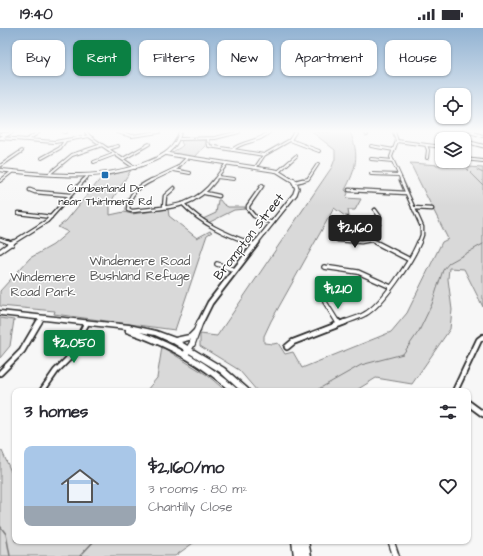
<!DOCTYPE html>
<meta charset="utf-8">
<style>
:root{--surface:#fff;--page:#f2f2f3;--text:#2b2b33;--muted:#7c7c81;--line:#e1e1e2;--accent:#0b8043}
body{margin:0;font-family:"Architects Daughter",sans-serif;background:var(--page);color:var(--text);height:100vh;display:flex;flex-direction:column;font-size:15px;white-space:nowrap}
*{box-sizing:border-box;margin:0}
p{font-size:13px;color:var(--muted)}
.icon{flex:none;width:22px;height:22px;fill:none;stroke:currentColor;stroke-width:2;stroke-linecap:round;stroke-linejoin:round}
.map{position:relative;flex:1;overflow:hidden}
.sheet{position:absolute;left:12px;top:360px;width:459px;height:156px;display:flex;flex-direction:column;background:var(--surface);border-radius:8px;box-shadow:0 1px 3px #0004}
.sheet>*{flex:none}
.guide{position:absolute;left:12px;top:12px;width:459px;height:36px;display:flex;gap:8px}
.fabs{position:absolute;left:435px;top:60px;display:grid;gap:8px}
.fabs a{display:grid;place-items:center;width:36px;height:36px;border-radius:8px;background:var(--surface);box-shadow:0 1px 3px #0004;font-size:20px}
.price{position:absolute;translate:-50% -34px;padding:0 9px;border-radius:4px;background:var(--accent);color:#fff;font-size:13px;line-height:26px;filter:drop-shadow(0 1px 2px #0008)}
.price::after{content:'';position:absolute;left:50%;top:24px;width:12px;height:9px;margin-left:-6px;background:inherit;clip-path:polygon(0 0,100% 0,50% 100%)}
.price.on{background:#222;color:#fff}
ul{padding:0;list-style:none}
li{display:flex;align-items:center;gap:12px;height:100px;padding:0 12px}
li+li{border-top:1px solid var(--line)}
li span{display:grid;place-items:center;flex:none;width:112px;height:80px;border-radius:8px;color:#555}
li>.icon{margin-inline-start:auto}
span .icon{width:48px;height:48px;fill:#fffc;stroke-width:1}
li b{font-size:17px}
h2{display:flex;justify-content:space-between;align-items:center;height:48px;padding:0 12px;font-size:17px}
.chip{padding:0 14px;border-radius:8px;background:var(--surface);box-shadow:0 1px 3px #0004;font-size:14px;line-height:36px}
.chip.on{background:var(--accent);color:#fff}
.status{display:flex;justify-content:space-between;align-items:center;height:28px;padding:0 20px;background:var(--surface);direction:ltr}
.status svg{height:11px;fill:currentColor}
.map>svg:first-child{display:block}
</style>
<div class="status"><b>19:40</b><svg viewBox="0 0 49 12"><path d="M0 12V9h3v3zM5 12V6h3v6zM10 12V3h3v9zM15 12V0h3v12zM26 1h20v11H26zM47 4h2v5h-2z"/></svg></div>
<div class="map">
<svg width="483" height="528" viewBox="0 0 483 528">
<rect width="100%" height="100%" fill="#f7f7f7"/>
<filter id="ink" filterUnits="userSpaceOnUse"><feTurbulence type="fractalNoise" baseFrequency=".025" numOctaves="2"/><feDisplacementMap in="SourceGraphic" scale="8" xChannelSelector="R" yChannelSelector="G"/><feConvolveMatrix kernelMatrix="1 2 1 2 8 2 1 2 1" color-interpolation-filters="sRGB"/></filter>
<g filter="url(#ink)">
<path fill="#d9d9d9" stroke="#828282" d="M312 104H350C360 127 356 141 345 162L348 165 346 170 361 171 355 182H348L349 188H345L334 180 271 293 264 308V315L273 316 278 315 285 326 293 324 302 340 391 304 407 285 442 214 448 211 410 135 483 140V279L464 241 449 240 448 251 452 282 450 301 412 356 376 350 355 363H257L239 342 200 318V306L217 308 332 139 335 131V122Z
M183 112H204L206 113 205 118 195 129 172 125C175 121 180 121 183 117L181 114Z
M131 142 110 175V187L124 184 132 186 168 181 169 188 197 210 210 203 212 204 207 207 175 302 54 286 55 283 0 278V263L30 230 53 217 68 204 58 199 66 193 102 149Z
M218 172H220L223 176 228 179H245V181L234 182 208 195 203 191 216 185Z
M0 290 14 292 10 318 0 330Z
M162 319 207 347 226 363H146L157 350Z
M0 422 2 423 15 453V513H196L175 528H0Z"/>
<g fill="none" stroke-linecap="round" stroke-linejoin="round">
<path stroke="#7b7b7b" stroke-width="1" d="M467 141 483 157
M477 142 483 145
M315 363 361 337 403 326 419 303 432 276 443 242 449 235 483 216"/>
<path stroke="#7b7b7b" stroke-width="1.5" d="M0 498 6 506 10 528
M80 528 94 513"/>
<defs>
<path id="minor-far4" d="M64 104H66
M86 104 89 108 135 140
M117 104 132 108 159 104
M366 104 367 107
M394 104 397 113 391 129 402 153
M470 104 483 108
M0 106H8
M0 110 55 114 89 108
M180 111 215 110 239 104
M208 111 209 118 264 127
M27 112 39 104
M290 112 319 123
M397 113 442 119
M426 117 428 122 427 130
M371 118 394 122
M108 121 118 118
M232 122C243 112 259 115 269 104
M42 130 60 120 65 113
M123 131 149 116
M371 131 393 133
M464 131 483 133
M94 134 115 126
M0 138 22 123
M256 139 264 127 290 112 295 104
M174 142 190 145
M279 143 296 128
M49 146 72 127 102 117
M371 146 399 147
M217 149 234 151
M0 153 13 143
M83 153 87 149
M150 153 177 140 188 129
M214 153 227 135
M299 153 308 151 318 136"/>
<path id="minor-far3" d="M152 152C138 159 128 166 128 182L132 183C166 179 193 182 215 152
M401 152 422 199V207L419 215
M295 154 303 152
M262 158 248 178V181L254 188 272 195
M30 162 35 164 70 167
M349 162 407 165
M205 165 219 168
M183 176C202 196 225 206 250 215
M164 179 165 168 174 160
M413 180 432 181
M19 185 51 189
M348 191 376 215
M361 202 379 196 380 189 375 182
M0 211 11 215
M338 212 361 214 371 212
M12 215 47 193 84 152"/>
<path id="minor-far2" d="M8 214 12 216
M248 214 255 217
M375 214 410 232
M0 223 13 214
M217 236 235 242
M324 239 358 244 391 259
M325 274 338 295
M39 295 42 290
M342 295C350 292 358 290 365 286 382 277 412 232 419 214"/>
<path id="minor-far1" d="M338 294 339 296
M287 319 293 314 345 294
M0 345 22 323 39 294
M42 363 56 343 68 331 86 296
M455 363 479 312 483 309
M468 375 483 386"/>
<path id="minor" d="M391 513 396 528"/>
<path id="tertiary-far3" d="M437 104 457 111
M0 110 12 104
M464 113 483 118
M167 126 277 143 293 153
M0 142C50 147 101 154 149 134 164 128 176 121 180 104"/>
<path id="tertiary-far2" d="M256 215 295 166 297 160 293 152"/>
<path id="tertiary-far1" d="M200 295 210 275 257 214"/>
<path id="tertiary" d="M185 327 192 316 200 294"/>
<path id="secondary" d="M0 283 129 297 156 303 175 310 189 307 195 301H199L200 303 193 311 181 314 224 340 248 361 249 363H241L220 344 173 315 155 307 140 304C176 317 209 335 237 361L238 363H230C200 335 165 317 126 304V301L0 287Z
M292 513H308L311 528H294Z"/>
</defs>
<use href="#minor-far4" stroke="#2b2b2b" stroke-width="4"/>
<use href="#minor-far3" stroke="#2b2b2b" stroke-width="5"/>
<use href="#minor-far2" stroke="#2b2b2b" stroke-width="6"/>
<use href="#minor-far1" stroke="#2b2b2b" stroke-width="8"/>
<use href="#minor" stroke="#2b2b2b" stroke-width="8"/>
<use href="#tertiary-far3" stroke="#2b2b2b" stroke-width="4.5"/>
<use href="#tertiary-far2" stroke="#2b2b2b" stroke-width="6"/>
<use href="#tertiary-far1" stroke="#2b2b2b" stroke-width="8"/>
<use href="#tertiary" stroke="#2b2b2b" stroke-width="8"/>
<use href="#secondary" stroke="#2b2b2b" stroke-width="3"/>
<use href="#minor-far4" stroke="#fff" stroke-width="2"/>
<use href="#minor-far3" stroke="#fff" stroke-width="2.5"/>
<use href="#minor-far2" stroke="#fff" stroke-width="3.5"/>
<use href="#minor-far1" stroke="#fff" stroke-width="4.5"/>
<use href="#minor" stroke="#fff" stroke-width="5.5"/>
<use href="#tertiary-far3" stroke="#fff" stroke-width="2.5"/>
<use href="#tertiary-far2" stroke="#fff" stroke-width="3.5"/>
<use href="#tertiary-far1" stroke="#fff" stroke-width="4.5"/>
<use href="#tertiary" stroke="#fff" stroke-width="5.5"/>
<use href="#secondary" fill="#fff" fill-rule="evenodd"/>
</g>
</g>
<linearGradient id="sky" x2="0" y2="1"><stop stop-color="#91b2d2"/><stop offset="0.58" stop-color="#fbfbfb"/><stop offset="1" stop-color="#fbfbfb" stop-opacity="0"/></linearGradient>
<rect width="483" height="178" fill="url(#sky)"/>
<rect fill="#1f6fb2" stroke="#fff" stroke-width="1.5" x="101" y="143" width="8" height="8" rx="2"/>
<g text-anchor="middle" stroke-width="3" stroke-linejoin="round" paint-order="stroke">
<g font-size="11" fill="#2b2b2b" stroke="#fff">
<text x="105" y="164">Cumberland Dr<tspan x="105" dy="13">near Thirlmere Rd</tspan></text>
</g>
<g font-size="13" fill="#2b2b2b" stroke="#fff">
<text transform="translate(248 208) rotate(-52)" y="5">Brompton Street</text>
</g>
<g font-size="13" fill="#565656" stroke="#fff">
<text x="140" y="237">Windemere Road<tspan x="140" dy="15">Bushland Refuge</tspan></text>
<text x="43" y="253">Windemere<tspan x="43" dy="15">Road Park</tspan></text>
</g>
</g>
</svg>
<div class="fabs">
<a><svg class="icon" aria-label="locate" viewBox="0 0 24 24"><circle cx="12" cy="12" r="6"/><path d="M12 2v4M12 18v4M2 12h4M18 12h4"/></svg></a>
<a><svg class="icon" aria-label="layers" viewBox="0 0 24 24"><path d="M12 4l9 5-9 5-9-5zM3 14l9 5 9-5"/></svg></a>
</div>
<b class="price on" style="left:355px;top:221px">$2,160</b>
<b class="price" style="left:338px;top:282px">$1,210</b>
<b class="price" style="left:74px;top:336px">$2,050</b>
<div class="guide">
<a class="chip">Buy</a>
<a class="chip on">Rent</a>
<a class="chip">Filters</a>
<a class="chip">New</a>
<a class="chip">Apartment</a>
<a class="chip">House</a>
</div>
<section class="sheet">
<h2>3 homes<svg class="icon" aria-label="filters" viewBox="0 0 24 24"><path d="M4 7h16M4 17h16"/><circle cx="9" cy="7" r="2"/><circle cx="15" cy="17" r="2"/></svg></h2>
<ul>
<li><span style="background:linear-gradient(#a9c7e8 75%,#9aa5b1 0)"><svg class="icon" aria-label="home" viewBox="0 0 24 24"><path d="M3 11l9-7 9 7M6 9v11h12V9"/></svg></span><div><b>$2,160/mo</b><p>3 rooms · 80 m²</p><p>Chantilly Close</p></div><svg class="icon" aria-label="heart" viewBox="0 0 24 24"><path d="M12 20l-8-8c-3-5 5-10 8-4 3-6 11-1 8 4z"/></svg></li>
</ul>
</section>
</div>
